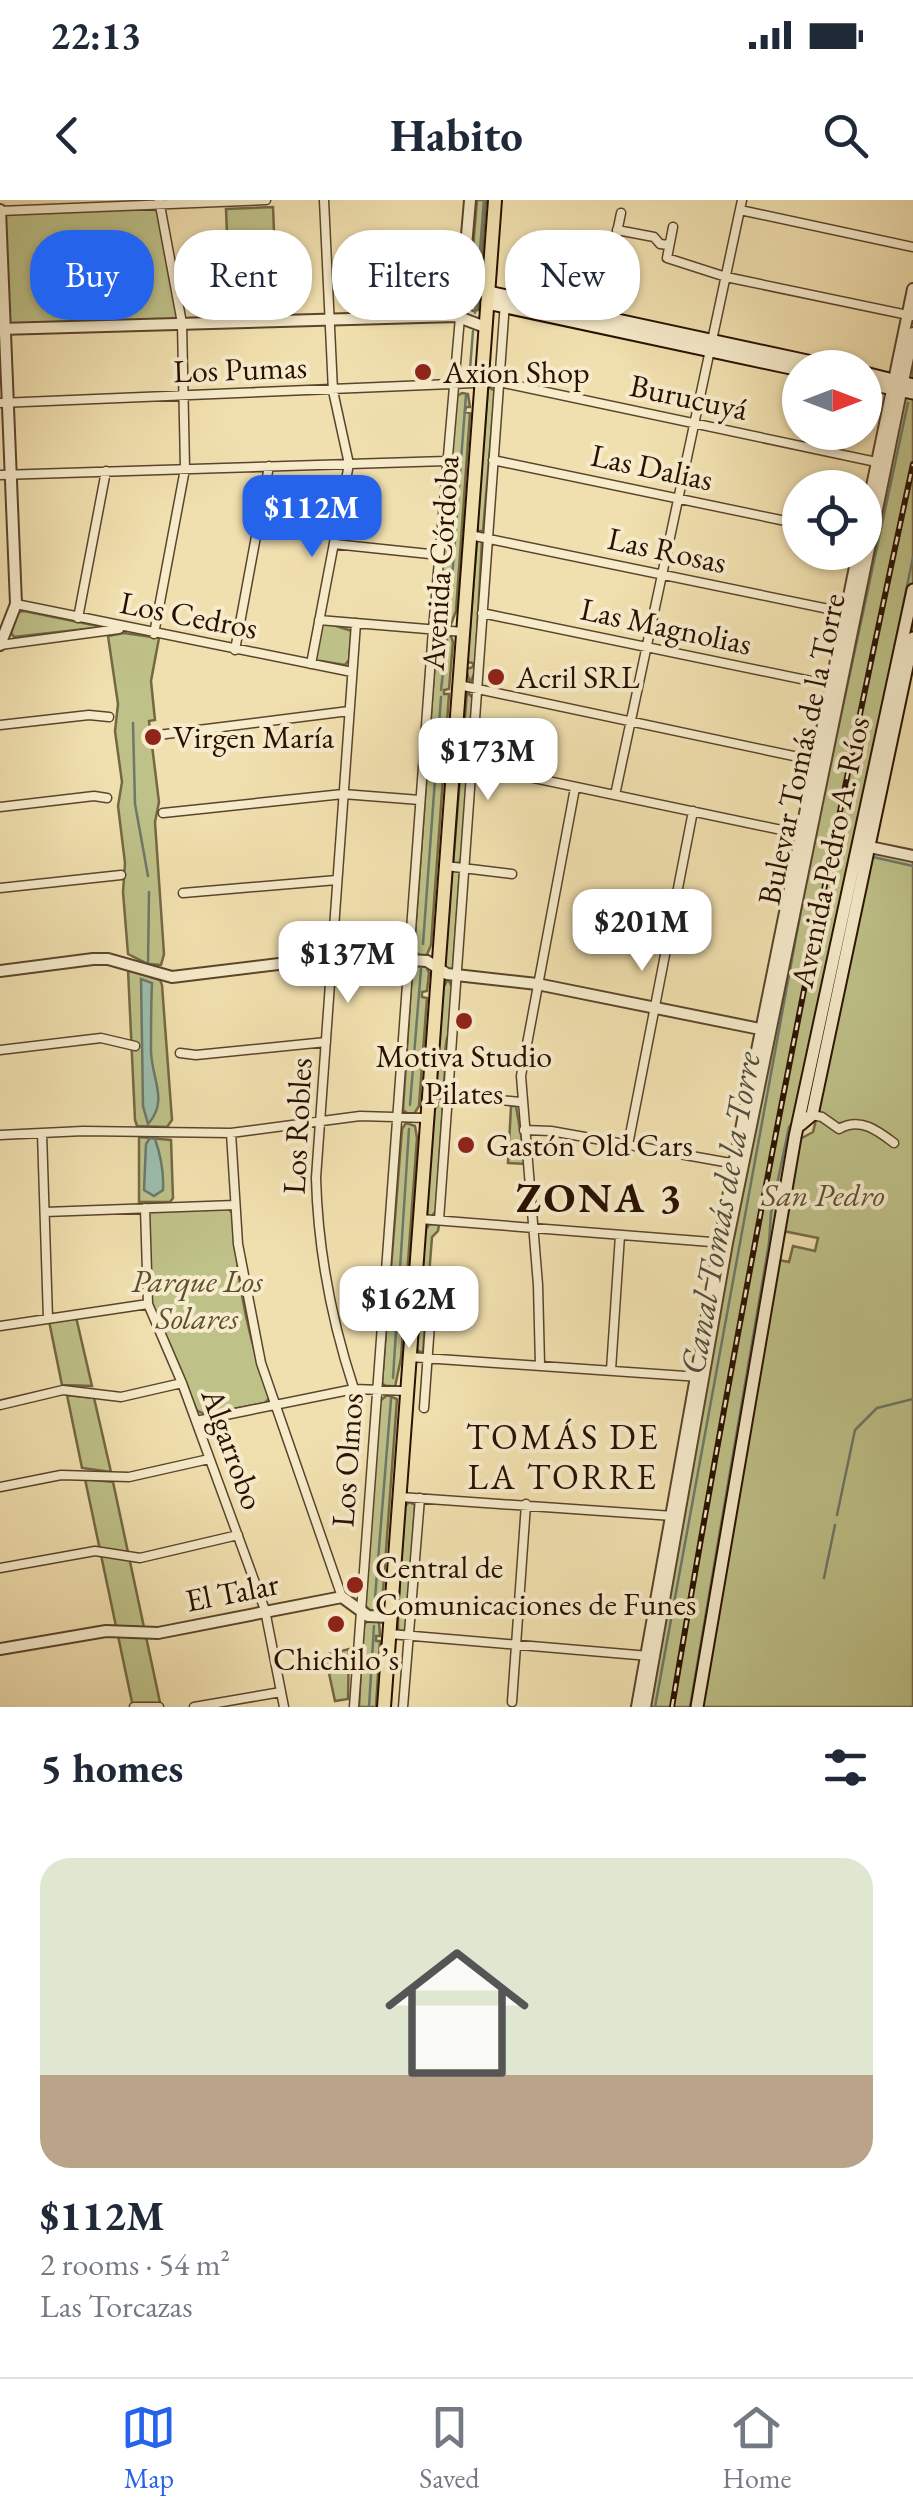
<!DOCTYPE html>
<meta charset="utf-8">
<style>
:root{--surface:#fff;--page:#f6f6f7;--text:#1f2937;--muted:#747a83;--line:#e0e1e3;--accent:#2563eb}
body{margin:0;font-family:"EB Garamond",serif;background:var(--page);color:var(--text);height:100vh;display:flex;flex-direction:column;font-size:38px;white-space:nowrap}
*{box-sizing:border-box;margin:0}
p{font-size:32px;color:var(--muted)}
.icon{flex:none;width:55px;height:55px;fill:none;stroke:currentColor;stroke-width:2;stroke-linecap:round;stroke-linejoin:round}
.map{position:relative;height:1507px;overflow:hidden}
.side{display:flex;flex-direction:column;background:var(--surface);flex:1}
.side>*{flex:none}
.guide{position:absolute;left:30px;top:30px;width:855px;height:90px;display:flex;gap:20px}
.needle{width:65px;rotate:90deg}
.controls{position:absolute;left:782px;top:150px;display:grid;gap:20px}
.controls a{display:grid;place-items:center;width:100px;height:100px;border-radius:50%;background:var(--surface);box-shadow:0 2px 8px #0004;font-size:50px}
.price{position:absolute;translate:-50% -85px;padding:0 22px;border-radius:20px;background:#fff;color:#222;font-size:32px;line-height:65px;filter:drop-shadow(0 2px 5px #0008)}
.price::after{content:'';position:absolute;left:50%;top:60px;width:30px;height:22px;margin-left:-15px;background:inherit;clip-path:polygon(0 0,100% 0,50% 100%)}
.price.current{background:var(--accent);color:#fff}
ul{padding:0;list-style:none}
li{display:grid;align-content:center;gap:20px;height:530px;padding:0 40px}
li span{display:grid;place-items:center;height:310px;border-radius:30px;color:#555}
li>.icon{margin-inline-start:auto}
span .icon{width:180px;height:180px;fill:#fffc;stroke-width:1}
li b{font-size:42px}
h2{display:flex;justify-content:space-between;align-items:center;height:120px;padding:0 40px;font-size:42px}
.chip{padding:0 35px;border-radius:40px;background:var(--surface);box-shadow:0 2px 8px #0004;font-size:35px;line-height:90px}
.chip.current{background:var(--accent);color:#fff}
.status{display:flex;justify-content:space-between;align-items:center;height:70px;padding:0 50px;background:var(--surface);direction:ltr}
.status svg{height:28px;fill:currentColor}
header{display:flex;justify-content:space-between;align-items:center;height:130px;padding:0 40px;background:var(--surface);font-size:45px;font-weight:700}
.tab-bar{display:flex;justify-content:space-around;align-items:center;height:140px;border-top:2px solid var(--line);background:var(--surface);font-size:28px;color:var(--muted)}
.tab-bar a{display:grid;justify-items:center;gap:5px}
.tab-bar .current{color:var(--accent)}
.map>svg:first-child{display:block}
</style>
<div class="status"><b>22:13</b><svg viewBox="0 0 49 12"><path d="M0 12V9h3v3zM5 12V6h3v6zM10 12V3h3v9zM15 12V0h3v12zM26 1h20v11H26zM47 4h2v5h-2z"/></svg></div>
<header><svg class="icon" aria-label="back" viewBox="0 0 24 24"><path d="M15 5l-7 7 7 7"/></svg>Habito<svg class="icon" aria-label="search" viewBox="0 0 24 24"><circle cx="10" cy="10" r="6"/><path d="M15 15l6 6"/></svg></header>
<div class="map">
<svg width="913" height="1507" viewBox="0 0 913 1507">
<rect width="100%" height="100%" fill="#f1e0af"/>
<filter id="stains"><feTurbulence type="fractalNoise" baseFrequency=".002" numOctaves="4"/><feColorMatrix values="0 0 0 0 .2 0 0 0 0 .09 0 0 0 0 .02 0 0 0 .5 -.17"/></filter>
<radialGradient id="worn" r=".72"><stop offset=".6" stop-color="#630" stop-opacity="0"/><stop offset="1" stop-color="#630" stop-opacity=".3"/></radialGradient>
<path fill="#bec188" stroke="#746844" stroke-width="2.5" d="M477 0H486L478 110 473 111 468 108Z
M159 5 182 123 5 129 0 11Z
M273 7 277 106H266L264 55 228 59 226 9Z
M913 133V438L869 646 913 656V1507H702L779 1060 789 1062 793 1046 815 1051 818 1038 783 1031 800 939 813 932 818 912 800 925 697 1507H645L699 1198Z
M488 187 495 191 483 331H477V325Z
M462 193 468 194 470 207H466L465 212 470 213 456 411 450 427 438 421 455 197Z
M482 340 475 472 470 483 466 469 473 467V463L467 462 477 341Z
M24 411 103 427 14 437 11 433 18 412Z
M327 423 352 431 349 460 345 465 315 460 321 426Z
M124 433 159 438 151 481 155 520 149 521 159 602 155 622 164 754 161 765 148 764 128 754 123 692 125 663 118 606 122 582 115 531 118 504 108 436Z
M443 435 451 436 453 442 449 489 444 490V494H449L431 745 426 757H420L414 749 436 445Z
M467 492 473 498 462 656 460 662 453 665Z
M451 670 460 672 453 770H446L444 765Z
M418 765 426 766 429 773 427 791 422 792V797L427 798 419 906 414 914H408L403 910 412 770Z
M128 770 160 780 162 785 172 920 167 927 137 926 135 920Z
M448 779 453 789 448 836C443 847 446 873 444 888L436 887 443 788Z
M440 902 443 906 436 1011 431 1017 427 1015V1006L434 910Z
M511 906H516L526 964 508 963Z
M406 923 415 926 417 938 401 1158 395 1187H386L382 1183 402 929Z
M139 937 171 940 173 998 170 1002H139Z
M226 1007 233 1013C236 1076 247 1138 270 1197L265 1203 205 1214 197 1211 151 1102 148 1014 149 1012Z
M430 1024 439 1025 438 1031 432 1037 423 1153 417 1150V1142L425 1030Z
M76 1117 92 1186 62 1185 49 1121Z
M67 1195 94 1198 111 1272 82 1268Z
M387 1195 397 1199 382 1406 378 1411 369 1410 365 1405 380 1201Z
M85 1279 113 1282 161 1507H133Z
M409 1302 415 1305 407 1430 404 1432 398 1430V1414H403L398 1410 405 1306Z
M369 1420H376L379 1422 380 1436H376V1441H380L376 1507H359L363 1425Z
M349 1449 348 1499 335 1501 325 1455Z"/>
<path fill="#9bbdad" stroke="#6d7868" stroke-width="2.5" d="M141 779 152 783C151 804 151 827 151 848 150 877 170 900 148 924L143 906Z
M150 938 155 939C161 956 164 971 163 990L154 996 144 990 146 944Z"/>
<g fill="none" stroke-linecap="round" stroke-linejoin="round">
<path stroke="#6d7868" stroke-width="2.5" d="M475 113 484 0
M470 169 473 131
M449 418 466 195
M441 490 447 437
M880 517 913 357
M133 523 135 604 148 676
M819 617 908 203
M873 657 913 666
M423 744 441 497
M148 764 149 692
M410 905 421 769
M393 1178 409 929
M837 1315 855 1230 877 1208 913 1199
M824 1378 835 1325
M375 1398 391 1199
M369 1507 374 1426
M655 1507 807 677
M690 1507 769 1043 771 1013 789 927 792 924"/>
<defs>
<path id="minor" d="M740 10 913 47
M0 11 266 0
M673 27 667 58 726 77 913 116
M617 30 654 37 660 44 669 45
M614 47 621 13
M0 203 499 182 881 263
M493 260 800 324
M0 275 446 261
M470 335 848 413
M334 344 439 355
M16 404 352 472
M482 413 835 486
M78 418 106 271
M319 420 463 432
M154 434 185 269 182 123 159 0
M0 445 119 429
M235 450 269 266
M311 464 349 264 333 191 324 0
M459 485 817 561
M0 525 89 515 109 517
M158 535 349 511
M472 565 805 635
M615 595 742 0
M0 607 94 596 107 598
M163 613 343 594 420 600
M446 666 512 674
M0 688 121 675
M183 693 337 680
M0 850 101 838 135 846
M180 853 196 855 326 842
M429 893 520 902
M812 915 822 917 839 929C860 917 877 930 894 943
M524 930 551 931 736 964
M42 933 48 1119
M231 933 238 1044 261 1163 342 1397
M0 935 83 931 231 933 360 916 427 918
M628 945 693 611
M145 1008 148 1104 182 1183 265 1410 284 1507
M45 1012 235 1005
M420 1019 724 1043
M439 1020 505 102
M0 1126 148 1104
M410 1157 700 1177
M540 1165 538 1085 521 876 575 588
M611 1170 620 1035
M354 1189C331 1119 318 1051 316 978L356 423
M0 1205 63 1190 121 1197 182 1183
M424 1208 432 1096
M196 1221 354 1189 407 1191
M0 1287 61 1275 129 1277 209 1259
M400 1297 673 1316
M0 1368 95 1351 140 1358 238 1335
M390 1434 649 1456
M512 1502 526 1304
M134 1507H159
M194 1507 281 1492
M354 1507 433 430 460 117
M403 1507 420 1298"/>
<path id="tertiary" d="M0 10 16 404 0 445
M460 117 470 0
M0 129 456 116 485 127
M865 320 913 89
M865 646 913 656
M0 771 93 759H108L172 777 344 756 427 761 447 774 537 784 765 830
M0 1449 106 1431 158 1433 342 1397 368 1416 391 1417
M637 1507 734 964 858 352
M645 1507 727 1043 913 133"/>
<path id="secondary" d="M488 92 840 168
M487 103 800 170
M865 173 913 185
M865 183 913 193
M800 925 812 915 913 438
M697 1507 795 937 913 390"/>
<path id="primary" d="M384 1507 495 0"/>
</defs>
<use href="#minor" stroke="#5b442c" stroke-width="11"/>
<use href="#tertiary" stroke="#5b442c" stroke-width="14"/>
<use href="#secondary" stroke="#291000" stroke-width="15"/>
<use href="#primary" stroke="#291000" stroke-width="16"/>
<use href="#minor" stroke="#f6ebcb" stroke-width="8"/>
<use href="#tertiary" stroke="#f6ebcb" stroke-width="10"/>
<use href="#secondary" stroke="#f6ebcb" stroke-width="11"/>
<use href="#primary" stroke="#f1e0af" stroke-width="12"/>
<defs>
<path id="rail" d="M672 1507C742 1091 824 677 913 264"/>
</defs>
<use href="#rail" stroke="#291000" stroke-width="6"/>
<use href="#rail" stroke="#f6ebcb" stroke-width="2.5" stroke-dasharray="8" stroke-linecap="butt"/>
</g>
<g fill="#8f2418" stroke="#f6ebcb" stroke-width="4">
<circle cx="423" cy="172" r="10"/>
<circle cx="496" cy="477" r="10"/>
<circle cx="153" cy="537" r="10"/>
<circle cx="464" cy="821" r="10"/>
<circle cx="466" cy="945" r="10"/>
<circle cx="355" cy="1385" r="10"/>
<circle cx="336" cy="1424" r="10"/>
</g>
<g text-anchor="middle" stroke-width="8" stroke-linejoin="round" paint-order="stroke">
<g font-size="32" fill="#291000" stroke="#f6ebcb">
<text transform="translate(240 169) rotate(-2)" y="11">Los Pumas</text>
<text transform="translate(689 197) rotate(12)" y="11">Burucuyá</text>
<text transform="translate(652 267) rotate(12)" y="11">Las Dalias</text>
<text transform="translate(667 350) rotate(12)" y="11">Las Rosas</text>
<text transform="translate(440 363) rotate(-86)" y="11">Avenida Córdoba</text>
<text transform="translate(189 415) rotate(11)" y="11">Los Cedros</text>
<text transform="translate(666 426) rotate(12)" y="11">Las Magnolias</text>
<text transform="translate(801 549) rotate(-78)" y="11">Bulevar Tomás de la Torre</text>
<text transform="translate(830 652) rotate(-78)" y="11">Avenida Pedro A. Ríos</text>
<text transform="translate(297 926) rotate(-87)" y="11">Los Robles</text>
<text transform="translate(233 1249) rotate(70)" y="11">Algarrobo</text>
<text transform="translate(347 1260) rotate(-86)" y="11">Los Olmos</text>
<text transform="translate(232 1392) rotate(-11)" y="11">El Talar</text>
</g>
<g font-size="32" fill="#291000" stroke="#f6ebcb" text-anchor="start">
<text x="443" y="183">Axion Shop</text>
<text x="516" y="488">Acril SRL</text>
<text x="173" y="548">Virgen María</text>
<text x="464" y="867" text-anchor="middle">Motiva Studio<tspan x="464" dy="37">Pilates</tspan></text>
<text x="486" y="956">Gastón Old Cars</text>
<text x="375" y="1378">Central de<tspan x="375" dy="37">Comunicaciones de Funes</tspan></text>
<text x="336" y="1470" text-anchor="middle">Chichilo’s</text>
</g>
<g font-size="32" font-style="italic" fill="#5d4e30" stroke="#f6ebcb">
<text x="823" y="1006">San Pedro</text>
<text x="197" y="1092">Parque Los<tspan x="197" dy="37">Solares</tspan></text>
</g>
<g font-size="35" font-style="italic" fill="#514d3d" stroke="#f6ebcb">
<text transform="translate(720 1013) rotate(-80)" y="12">Canal Tomás de la Torre</text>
</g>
<g font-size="35" letter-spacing="2.5" fill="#291000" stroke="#f6ebcb">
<text x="563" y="1249">TOMÁS DE<tspan x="563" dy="40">LA TORRE</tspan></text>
</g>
<g font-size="42" font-weight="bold" letter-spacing="2.5" fill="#291000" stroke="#f6ebcb">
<text x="600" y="1012">ZONA 3</text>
</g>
</g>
<rect width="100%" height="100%" filter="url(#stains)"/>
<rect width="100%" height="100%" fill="url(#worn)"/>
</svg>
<div class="controls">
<a><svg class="needle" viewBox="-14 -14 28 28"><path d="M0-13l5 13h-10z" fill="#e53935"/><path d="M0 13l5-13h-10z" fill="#747a83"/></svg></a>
<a><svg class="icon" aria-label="locate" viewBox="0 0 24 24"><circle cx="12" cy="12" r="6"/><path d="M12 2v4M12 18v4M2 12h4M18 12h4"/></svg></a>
</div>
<b class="price current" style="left:312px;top:360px">$112M</b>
<b class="price" style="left:488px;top:603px">$173M</b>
<b class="price" style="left:642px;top:774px">$201M</b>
<b class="price" style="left:348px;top:806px">$137M</b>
<b class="price" style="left:409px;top:1151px">$162M</b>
<div class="guide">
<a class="chip current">Buy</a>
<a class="chip">Rent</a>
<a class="chip">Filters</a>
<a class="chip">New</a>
</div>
</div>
<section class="side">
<h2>5 homes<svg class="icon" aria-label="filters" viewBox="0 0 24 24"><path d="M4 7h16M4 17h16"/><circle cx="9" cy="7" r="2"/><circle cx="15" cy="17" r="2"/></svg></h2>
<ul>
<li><span style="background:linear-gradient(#dfe7d0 70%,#b9a48a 0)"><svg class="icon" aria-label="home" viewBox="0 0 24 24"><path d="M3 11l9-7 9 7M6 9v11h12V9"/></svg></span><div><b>$112M</b><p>2 rooms · 54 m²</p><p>Las Torcazas</p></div></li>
</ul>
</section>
<nav class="tab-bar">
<a class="current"><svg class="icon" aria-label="map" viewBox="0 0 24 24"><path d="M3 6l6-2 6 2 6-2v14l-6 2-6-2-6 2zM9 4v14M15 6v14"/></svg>Map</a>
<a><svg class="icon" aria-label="saved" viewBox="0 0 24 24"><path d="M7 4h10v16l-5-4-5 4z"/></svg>Saved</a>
<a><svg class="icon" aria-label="home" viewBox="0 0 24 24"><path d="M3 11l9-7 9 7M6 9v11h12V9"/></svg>Home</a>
</nav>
